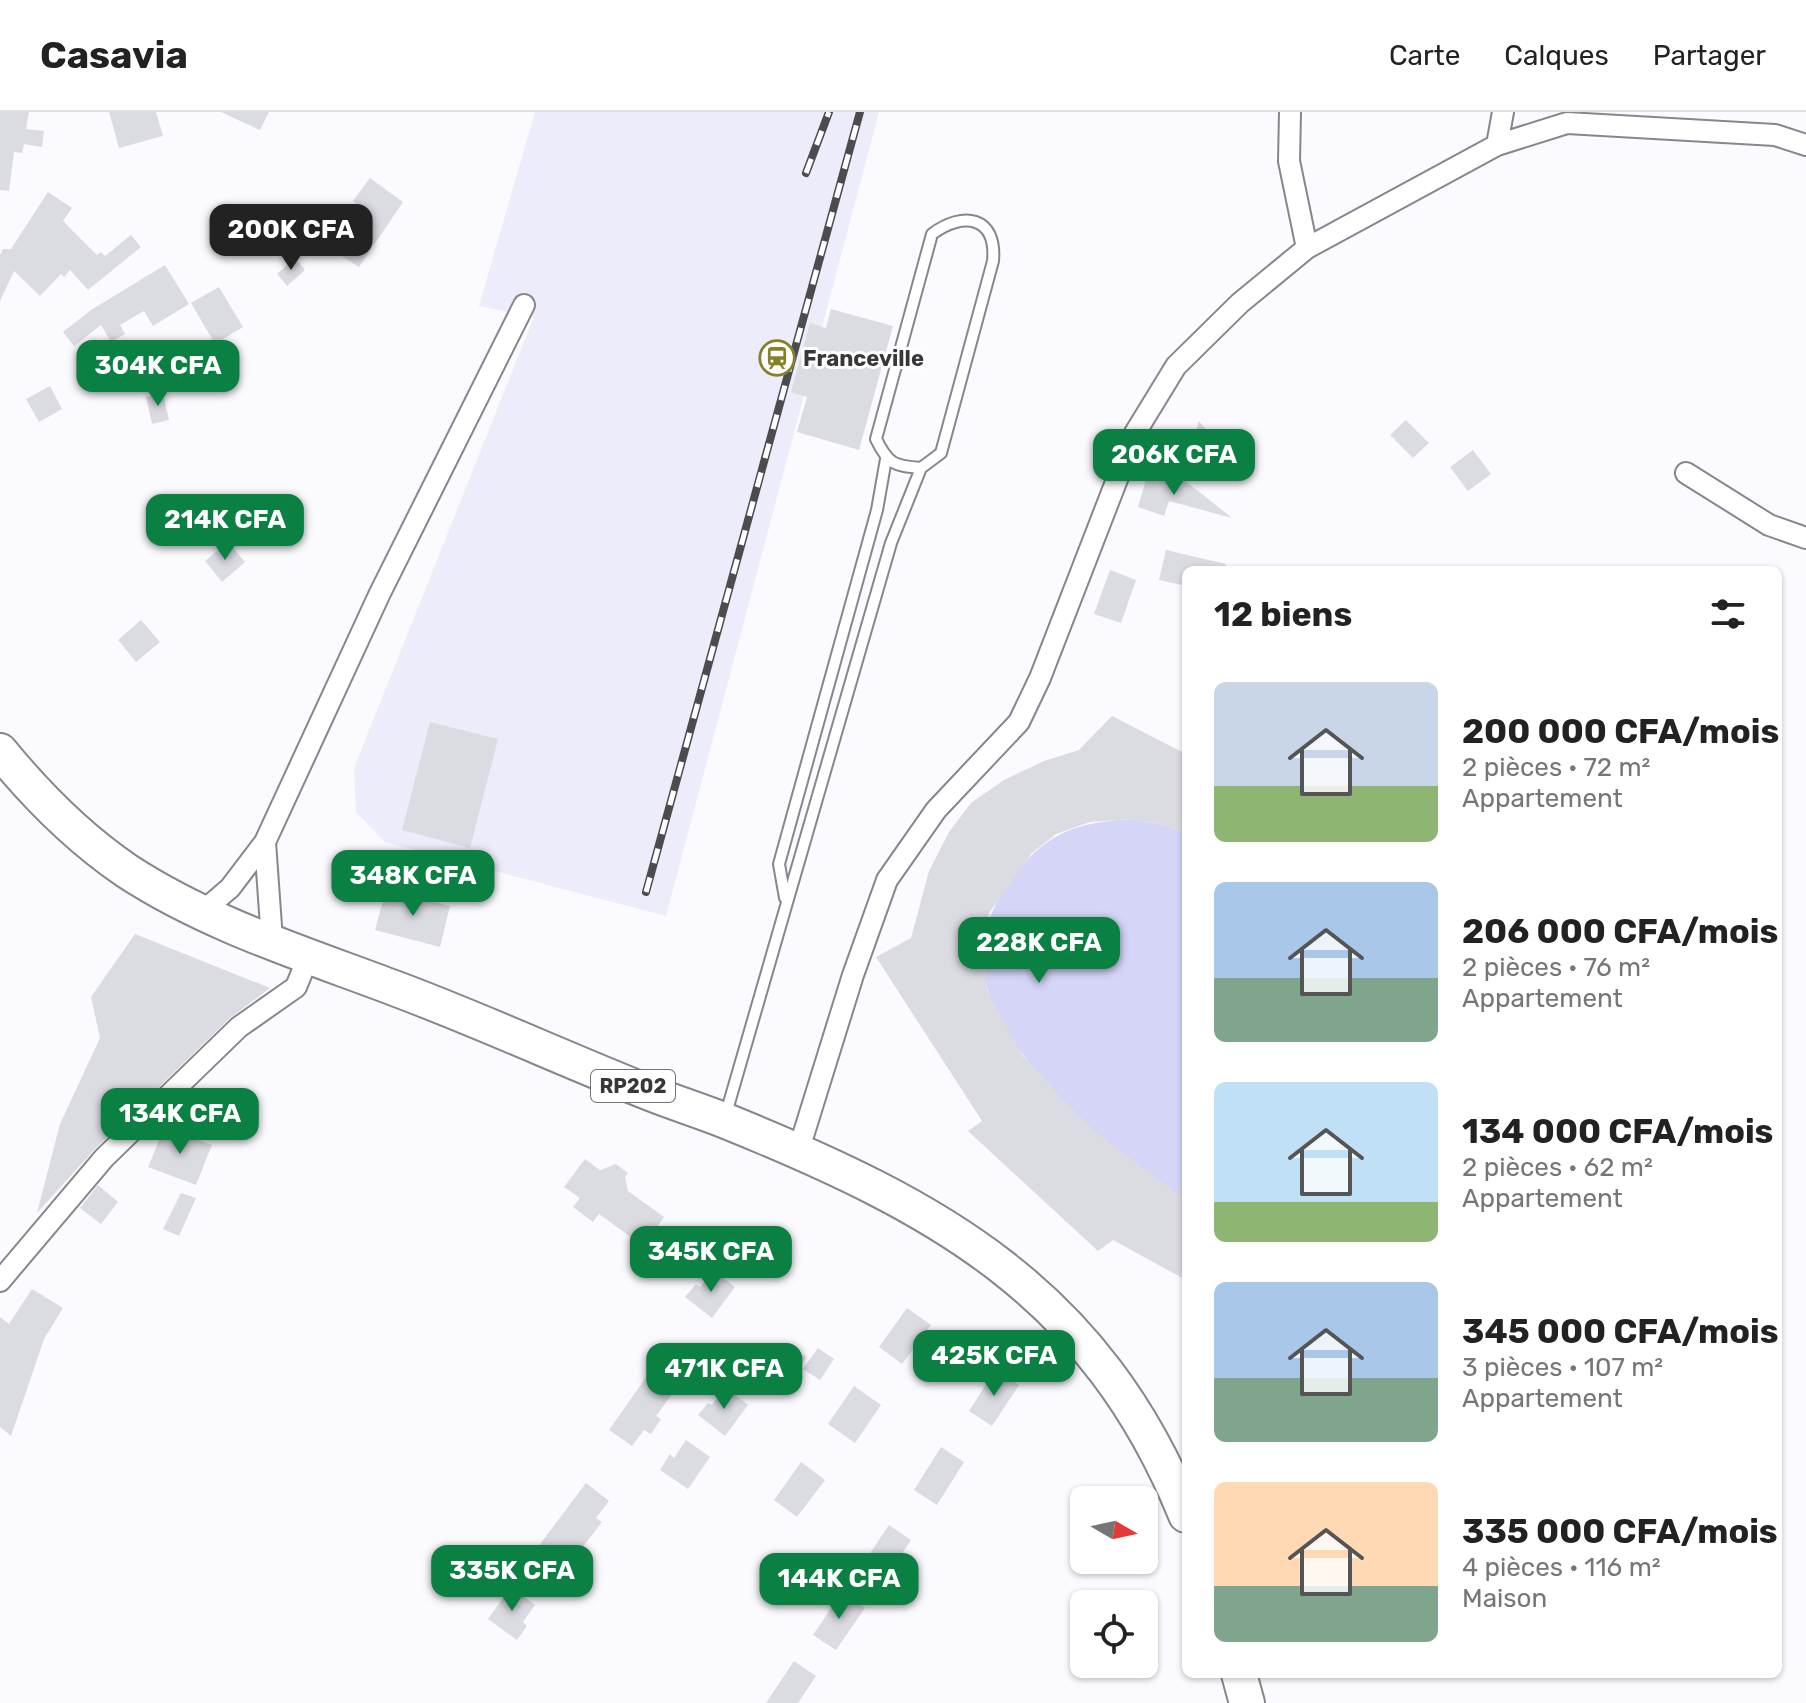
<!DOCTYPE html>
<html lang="fr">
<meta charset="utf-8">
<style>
:root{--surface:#fff;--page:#f6f6f6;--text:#222;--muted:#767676;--line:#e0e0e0;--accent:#0b8043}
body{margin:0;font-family:Rubik,sans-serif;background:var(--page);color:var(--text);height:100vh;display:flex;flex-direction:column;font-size:30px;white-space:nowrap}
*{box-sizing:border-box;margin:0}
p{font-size:26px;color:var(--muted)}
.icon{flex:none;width:44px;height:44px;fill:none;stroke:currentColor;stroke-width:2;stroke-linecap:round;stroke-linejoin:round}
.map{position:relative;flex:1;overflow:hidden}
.sheet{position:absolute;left:1182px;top:454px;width:600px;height:1112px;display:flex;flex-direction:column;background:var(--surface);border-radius:12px;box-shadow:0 2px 6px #0004}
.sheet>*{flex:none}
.needle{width:52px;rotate:99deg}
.buttons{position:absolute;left:1070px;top:1374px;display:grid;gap:16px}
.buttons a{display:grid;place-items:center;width:88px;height:88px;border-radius:12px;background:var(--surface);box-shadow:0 2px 6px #0004;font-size:40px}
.price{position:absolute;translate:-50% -68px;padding:0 18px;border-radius:16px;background:var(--accent);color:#fff;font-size:26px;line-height:52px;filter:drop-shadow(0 2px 4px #0008)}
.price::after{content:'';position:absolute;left:50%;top:48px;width:24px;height:18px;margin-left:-12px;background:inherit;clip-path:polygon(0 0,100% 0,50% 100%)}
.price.current{background:#222;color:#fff}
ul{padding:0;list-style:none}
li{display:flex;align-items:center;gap:24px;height:200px;padding:0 32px}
li span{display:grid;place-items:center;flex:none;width:224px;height:160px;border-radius:12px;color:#555}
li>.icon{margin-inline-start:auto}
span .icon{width:96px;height:96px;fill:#fffc;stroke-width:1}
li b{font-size:34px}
h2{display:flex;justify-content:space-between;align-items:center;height:96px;padding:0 32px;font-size:34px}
header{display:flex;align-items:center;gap:48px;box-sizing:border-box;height:112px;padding:0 40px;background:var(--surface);border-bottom:2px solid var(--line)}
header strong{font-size:38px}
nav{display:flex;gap:44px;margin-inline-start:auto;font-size:28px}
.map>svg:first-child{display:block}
</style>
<header>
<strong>Casavia</strong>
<nav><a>Carte</a><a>Calques</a><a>Partager</a></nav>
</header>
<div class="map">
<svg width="1806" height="1591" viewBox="0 0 1806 1591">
<rect width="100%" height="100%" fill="#fafaff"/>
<path fill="#ececfa" d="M535 0H879L666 804 385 730 356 700 354 656 534 205 479 194Z"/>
<path fill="#d5d5f7" d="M1131 707 1168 714 1186 722V1088C1124 1057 1007 947 988 880 976 840 987 798 1012 766 1047 720 1075 711 1131 707Z"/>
<path fill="#dbdbe2" d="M0 0H29L26 17 44 19 42 35 24 32 22 41 14 40 9 79 0 78Z
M109 0H156L163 24 119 36Z
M221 0H269L260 18Z
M370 66 403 90 359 155 342 144 369 100 353 89Z
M48 80 72 96 63 109 97 143 101 140 105 144 131 123 141 135 88 178 70 158 64 165 61 162 40 184 14 159 0 189V143L3 137H11Z
M252 98 267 116 243 137 228 120Z
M295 146 305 158 287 174 277 162Z
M165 153 189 192 153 214 144 199 120 213 125 222 111 230 101 213 74 234 63 220 91 198Z
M219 175 243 215 215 232 191 191Z
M831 197 893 214 859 338 797 320 807 285 791 280 810 211 826 216Z
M50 274 62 297 39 310 26 287Z
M163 281 169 308 152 312 146 285Z
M1406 308 1429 331 1413 346 1390 323Z
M1199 309 1216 330 1187 352Z
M1473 338 1491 362 1468 379 1450 355Z
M1147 364 1180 375 1183 367 1232 406 1169 389 1164 404 1138 395Z
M228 430 245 450 222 470 205 449Z
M1166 438 1226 452 1225 458H1186V474L1159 468Z
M1110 458 1136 468 1121 511 1094 502Z
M141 508 160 530 136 550 118 528Z
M1112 604 1186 642V722L1168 714 1131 707 1090 710 1056 722 1031 742 989 801 983 838 987 879 1023 944 1054 978 1098 1022 1186 1088V1168L1113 1128 1098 1139 968 1019 982 1009 876 845 911 826 929 759 949 720 971 691 1004 668 1044 649 1079 638Z
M430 610 498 627 470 736 402 718Z
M386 777 450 794 440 835 375 818Z
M135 822 270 876 230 906 95 1037 37 1101 60 1012 100 926 91 885Z
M164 1016 212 1033 196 1073 148 1055Z
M585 1047 600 1058 616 1052 628 1061 625 1065 628 1079 664 1105 646 1130 639 1131 599 1102 593 1110 573 1095 580 1086 564 1075Z
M98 1073 118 1090 101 1112 80 1096Z
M181 1081 196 1086 179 1124 163 1117Z
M713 1158 735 1175 712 1206 685 1185 696 1172 700 1175Z
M32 1177 63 1196 44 1227 11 1324 0 1315V1205L9 1212Z
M907 1196 931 1213 902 1252 879 1235Z
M668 1234 693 1254 656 1304 661 1307 651 1322 644 1318 632 1334 609 1318Z
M818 1236 834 1247 820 1268 803 1257Z
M792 1237 806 1245 784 1282 771 1274Z
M996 1257 1019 1273 992 1314 969 1299Z
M854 1274 881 1293 855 1331 828 1312Z
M725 1275 748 1293 725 1324 698 1303 708 1291 712 1293Z
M686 1328 710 1345 688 1377 660 1358 670 1342 674 1346Z
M941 1335 964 1350 937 1393 914 1378Z
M801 1350 825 1368 797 1405 774 1388Z
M586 1371 609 1389 596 1406 602 1410 553 1474 525 1452Z
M889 1413 911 1428 882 1471 860 1456Z
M511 1475 535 1493 523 1510 527 1514 517 1528 488 1507Z
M842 1480 865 1496 836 1538 813 1523Z
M794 1549 816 1564 798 1591H766Z"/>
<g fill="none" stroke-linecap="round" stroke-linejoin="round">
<defs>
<path id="lane" d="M785 786 779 752 877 398 886 347
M725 1005 891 431 921 356 941 341 993 149C997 104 963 99 932 122L876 327C888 352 894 354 921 356"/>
<path id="street" d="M1290 0 1289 49 1307 136
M1497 33 1503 0
M1686 361 1769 413 1806 426
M265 730 272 828
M202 800 230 776 265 730 380 481 524 193
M798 1040 853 863 887 768 936 698 1019 610 1040 566 1135 321 1176 254 1240 191 1307 136 1497 33 1567 11 1775 23 1806 33
M0 1169 104 1046 239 915 296 875 309 843"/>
<path id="primary" d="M0 639C36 683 80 727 127 759 208 812 304 842 394 876 480 908 564 947 650 981 675 991 701 999 726 1009 938 1095 1096 1180 1186 1403
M1239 1562 1247 1591"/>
</defs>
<use href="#lane" stroke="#86868c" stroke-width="14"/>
<use href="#street" stroke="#86868c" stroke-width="24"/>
<use href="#primary" stroke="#86868c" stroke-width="38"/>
<use href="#lane" stroke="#fff" stroke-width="10"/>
<use href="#street" stroke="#fff" stroke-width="20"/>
<use href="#primary" stroke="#fff" stroke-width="34"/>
<defs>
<path id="rail" d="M806 61 829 0
M646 780 860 0"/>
</defs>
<use href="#rail" stroke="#4c4c50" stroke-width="8"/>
<use href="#rail" stroke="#fff" stroke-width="5" stroke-dasharray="15" stroke-linecap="butt"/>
</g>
<defs>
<symbol id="station-ring" viewBox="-11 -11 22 22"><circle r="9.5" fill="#fff" stroke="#868128" stroke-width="1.5"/><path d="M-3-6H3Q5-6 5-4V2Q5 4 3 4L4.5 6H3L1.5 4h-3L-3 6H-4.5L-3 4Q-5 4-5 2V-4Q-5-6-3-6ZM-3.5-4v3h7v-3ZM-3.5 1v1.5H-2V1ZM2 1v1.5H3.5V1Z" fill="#868128"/></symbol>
</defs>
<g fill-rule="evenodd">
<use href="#station-ring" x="757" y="226" width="40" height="40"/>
</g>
<g text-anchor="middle" stroke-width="6" stroke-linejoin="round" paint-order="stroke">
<rect fill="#fff" stroke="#737375" stroke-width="2" x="591" y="958" width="84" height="32" rx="6"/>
<g font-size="20" font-weight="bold" fill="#37373a">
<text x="633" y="981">RP202</text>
</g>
<g font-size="22" font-weight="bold" fill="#37373a" stroke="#fff" text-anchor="start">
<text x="803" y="254">Franceville</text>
</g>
</g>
</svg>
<div class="buttons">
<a><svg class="needle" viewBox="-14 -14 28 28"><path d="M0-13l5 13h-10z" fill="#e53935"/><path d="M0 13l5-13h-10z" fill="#767676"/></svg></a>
<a><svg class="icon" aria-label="locate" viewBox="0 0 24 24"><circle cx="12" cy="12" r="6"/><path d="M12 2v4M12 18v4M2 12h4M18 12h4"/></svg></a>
</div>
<b class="price current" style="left:291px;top:160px">200K CFA</b>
<b class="price" style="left:158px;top:296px">304K CFA</b>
<b class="price" style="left:1174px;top:385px">206K CFA</b>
<b class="price" style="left:225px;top:450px">214K CFA</b>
<b class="price" style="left:413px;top:806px">348K CFA</b>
<b class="price" style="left:1039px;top:873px">228K CFA</b>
<b class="price" style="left:180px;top:1044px">134K CFA</b>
<b class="price" style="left:711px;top:1182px">345K CFA</b>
<b class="price" style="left:994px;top:1286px">425K CFA</b>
<b class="price" style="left:724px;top:1299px">471K CFA</b>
<b class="price" style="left:512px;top:1501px">335K CFA</b>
<b class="price" style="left:839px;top:1509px">144K CFA</b>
<section class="sheet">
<h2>12 biens<svg class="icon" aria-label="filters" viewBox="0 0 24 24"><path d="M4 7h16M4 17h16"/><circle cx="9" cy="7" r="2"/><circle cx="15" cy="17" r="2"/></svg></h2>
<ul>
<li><span style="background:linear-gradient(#c9d6e8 65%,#8fb573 0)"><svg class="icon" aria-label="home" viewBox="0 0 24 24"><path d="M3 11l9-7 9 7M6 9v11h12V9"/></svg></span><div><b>200 000 CFA/mois</b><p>2 pièces · 72 m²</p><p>Appartement</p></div></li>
<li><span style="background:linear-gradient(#a9c7e8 60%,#7fa58c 0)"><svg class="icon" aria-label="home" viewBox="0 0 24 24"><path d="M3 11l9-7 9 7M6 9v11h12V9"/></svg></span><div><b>206 000 CFA/mois</b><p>2 pièces · 76 m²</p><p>Appartement</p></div></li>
<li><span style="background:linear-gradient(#bfe0f5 75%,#8fb573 0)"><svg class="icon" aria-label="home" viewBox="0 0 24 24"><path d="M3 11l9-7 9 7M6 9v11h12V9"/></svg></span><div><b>134 000 CFA/mois</b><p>2 pièces · 62 m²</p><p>Appartement</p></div></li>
<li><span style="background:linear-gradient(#a9c7e8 60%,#7fa58c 0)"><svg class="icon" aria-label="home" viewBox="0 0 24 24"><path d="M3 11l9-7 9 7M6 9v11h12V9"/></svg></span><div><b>345 000 CFA/mois</b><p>3 pièces · 107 m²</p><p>Appartement</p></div></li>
<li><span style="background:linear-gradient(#ffd9b3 65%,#7fa58c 0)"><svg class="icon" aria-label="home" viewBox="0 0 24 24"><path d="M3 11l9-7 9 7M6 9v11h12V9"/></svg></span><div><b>335 000 CFA/mois</b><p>4 pièces · 116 m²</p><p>Maison</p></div></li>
</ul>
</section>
</div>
